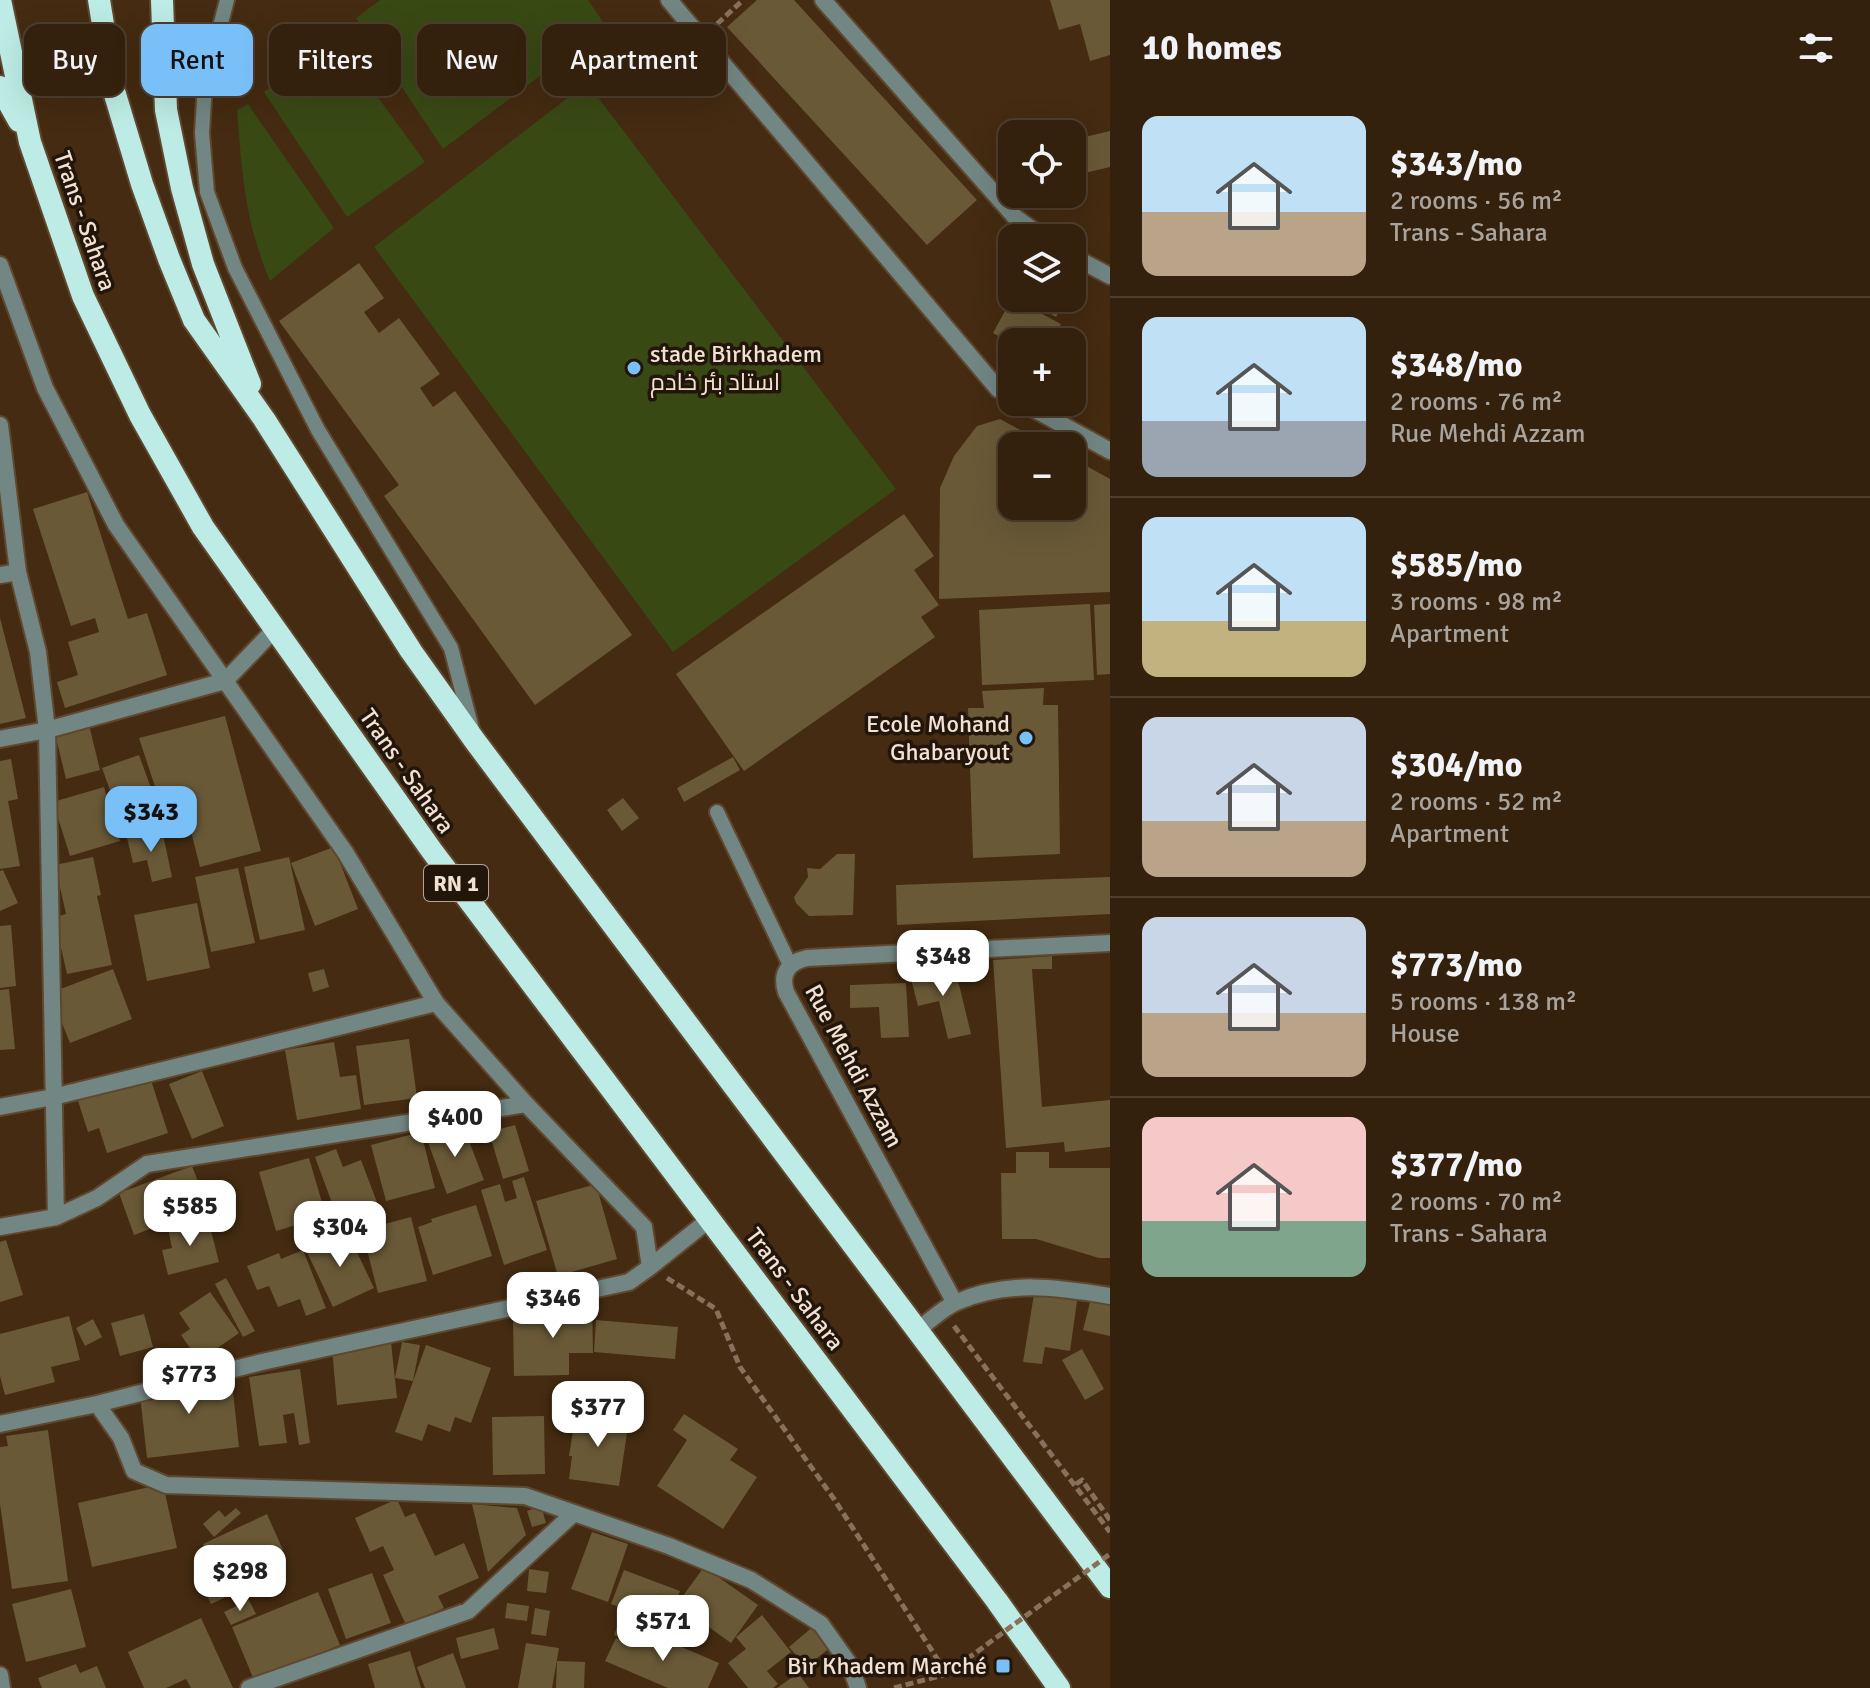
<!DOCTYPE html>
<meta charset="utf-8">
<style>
:root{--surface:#33200d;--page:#3b2816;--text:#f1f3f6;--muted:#a9a39d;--line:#4e3e2e;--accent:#79bff8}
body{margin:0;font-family:Signika,Cairo,sans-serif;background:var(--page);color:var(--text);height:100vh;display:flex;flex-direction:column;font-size:30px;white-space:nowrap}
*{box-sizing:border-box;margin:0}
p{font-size:26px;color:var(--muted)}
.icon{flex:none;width:44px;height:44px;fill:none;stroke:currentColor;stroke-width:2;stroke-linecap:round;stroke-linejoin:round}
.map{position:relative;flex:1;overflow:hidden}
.drawer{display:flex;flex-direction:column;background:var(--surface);width:760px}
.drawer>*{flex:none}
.top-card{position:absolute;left:24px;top:24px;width:760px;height:72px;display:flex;gap:16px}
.controls{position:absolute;left:998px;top:120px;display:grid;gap:16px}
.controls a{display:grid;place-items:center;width:88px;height:88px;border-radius:16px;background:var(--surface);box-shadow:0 8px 32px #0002,0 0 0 2px var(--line);font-size:40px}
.price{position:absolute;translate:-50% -68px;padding:0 18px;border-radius:16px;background:#fff;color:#222;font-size:26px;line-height:52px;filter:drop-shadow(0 2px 4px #0008)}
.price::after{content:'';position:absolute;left:50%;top:48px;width:24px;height:18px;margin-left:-12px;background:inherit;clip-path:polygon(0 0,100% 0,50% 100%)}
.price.current{background:var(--accent);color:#111}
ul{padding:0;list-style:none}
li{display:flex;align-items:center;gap:24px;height:200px;padding:0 32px}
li+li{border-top:2px solid var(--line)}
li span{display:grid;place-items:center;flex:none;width:224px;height:160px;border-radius:16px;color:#555}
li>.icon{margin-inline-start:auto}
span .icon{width:96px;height:96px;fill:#fffc;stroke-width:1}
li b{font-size:34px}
h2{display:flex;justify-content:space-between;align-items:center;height:96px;padding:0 32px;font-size:34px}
.chip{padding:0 28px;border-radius:16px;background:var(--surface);box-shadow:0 8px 32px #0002,0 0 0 2px var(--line);font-size:28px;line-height:72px}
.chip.current{background:var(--accent);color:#111}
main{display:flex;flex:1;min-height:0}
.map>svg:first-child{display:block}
</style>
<main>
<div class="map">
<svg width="1110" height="1688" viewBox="0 0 1110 1688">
<rect width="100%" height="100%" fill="#442b11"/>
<path fill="#394914" d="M380 0H588L606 26 443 149 356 18Z
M337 41 425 162 347 217 264 92Z
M587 83 896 489 673 652 374 247Z
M248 104 334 228 270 281C245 222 242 173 237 110Z"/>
<path fill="#695937" d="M757 0H794L977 200 927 245 727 27Z
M1050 0H1110V55L1090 61 1080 24 1059 30Z
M1110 131V167L1072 176V140Z
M359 263 384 298 364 312 379 333 399 318 440 374 420 388 433 407 455 391 632 635 535 705 384 496 399 485 279 321Z
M1012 298 1061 324 1050 342 1012 344 993 333Z
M1022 298H1066L1056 317Z
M1000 419 1050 446H1012V506H1072V458L1110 479V592L939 599 940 488 954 456 977 426Z
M87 492 128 619 147 613 167 675 65 708 57 682 78 675 68 642 99 632 95 618 71 626 33 509Z
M904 514 934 556 914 570 939 605 921 617 935 637 744 771 676 674Z
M1090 604 1094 680 982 685 979 610Z
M1110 604V674L1097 675 1094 605Z
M0 618 26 718 0 724Z
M1044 688 1043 705H1058L1060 854 973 858 968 708H984L982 691Z
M225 716 261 851 200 867 183 800 161 805 139 738Z
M89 725 100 770 66 779 55 734Z
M139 755 162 818 125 832 102 768Z
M733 757 740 770 684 802 677 788Z
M11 759 18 799 8 801 20 866 0 869V761Z
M104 787 120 841 70 856 53 802Z
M623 798 639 818 622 831 607 810Z
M162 830 172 877 152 882 147 860 133 863 127 838Z
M334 847 358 909 315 926 291 863Z
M837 854H855L853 915 809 916 796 903 794 897 808 877 807 868 820 869Z
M93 857 101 895 97 896 112 965 67 974 54 917 66 914 55 865Z
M289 857 305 930 260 940 244 867Z
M238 868 255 943 211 952 195 877Z
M3 870 18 903 0 911V871Z
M1110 877V914L897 925 896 885Z
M197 903 210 968 147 981 134 915Z
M11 925 16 986 0 988V926Z
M1052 956V969H1032L1042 1107 1110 1100V1147L1065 1152 1064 1142 1006 1148 993 960Z
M954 964 971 1034 948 1039 939 1001 918 1006 910 975Z
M113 969 132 1019 70 1043 50 993Z
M324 969 329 987 313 992 308 973Z
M906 983 909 1037 881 1038 879 1007 850 1008V985Z
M9 989 15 1049 0 1050V990Z
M409 1039 417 1098 364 1105 356 1046Z
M334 1042 340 1077 356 1075 361 1109 297 1120 285 1050Z
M202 1071 224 1126 192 1139 169 1084Z
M150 1077 168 1133 107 1153 99 1128 88 1132 78 1101Z
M462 1123 484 1180 447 1194 426 1137Z
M515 1125 529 1171 503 1179 489 1132Z
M421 1132 435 1188 386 1201 371 1145Z
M336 1149 343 1167 361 1160 378 1205 338 1219 315 1157Z
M1016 1152H1049V1168H1110V1258H1099L1036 1239H1002L1001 1173H1016Z
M309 1158 326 1216 276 1231 259 1172Z
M192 1166 208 1207 134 1235 119 1193Z
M524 1177 547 1250 504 1265 481 1190 500 1184 505 1202 517 1198 512 1181Z
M596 1184 617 1259 558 1276 536 1201Z
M476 1205 492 1256 433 1275 418 1227 432 1222 431 1219Z
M411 1217 427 1281 378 1293 362 1230Z
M208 1219 219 1262 168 1275 162 1250 172 1248 168 1229Z
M347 1231 374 1288 333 1307 306 1250Z
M6 1240 23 1295 0 1302V1242Z
M303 1250 326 1308 306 1316 300 1299 278 1307 269 1286 257 1290 247 1266 279 1253 281 1259Z
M226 1278 255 1331 243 1337 215 1284Z
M210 1292 239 1333 199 1361 181 1335 190 1329 179 1313Z
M1034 1294 1077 1301 1070 1351 1045 1347 1042 1364 1023 1362Z
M1092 1294 1110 1298V1336L1083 1330Z
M563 1299H592L593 1353H569V1375L514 1376 513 1319 564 1318Z
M144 1314 153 1347 120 1356 111 1323Z
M69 1316 80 1360 51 1367 55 1382 5 1395 0 1376V1334Z
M93 1319 102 1337 85 1346 76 1328Z
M596 1320 678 1327 675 1359 594 1352Z
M391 1342 397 1398 337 1405 332 1348Z
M402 1342 420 1345 413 1381 395 1378Z
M426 1345 491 1368 471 1423 455 1417 450 1432 428 1424 422 1441 395 1432Z
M1082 1349 1104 1389 1085 1400 1062 1360Z
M300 1369 310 1443 299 1445 294 1413 283 1415 287 1443 259 1446 249 1377Z
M231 1373 239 1447 147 1458 139 1386Z
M576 1412 629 1420 619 1486 569 1479 572 1456H569Z
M684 1414 738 1449 730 1460 757 1477 723 1529 657 1486 687 1440 673 1430Z
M544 1416 545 1474 493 1475 492 1417Z
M48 1430 68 1581 12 1589 0 1504V1447L8 1446 6 1436Z
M163 1484 177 1548 92 1567 78 1503Z
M397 1499 405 1517 415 1513 435 1556 464 1543 479 1578 438 1596 444 1608 406 1625 383 1575 394 1570 383 1546 370 1552 355 1518Z
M472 1504 517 1508 526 1535 488 1572Z
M541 1506 546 1523 532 1527 527 1511Z
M236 1508 241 1513 214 1537 203 1524 219 1510 225 1517Z
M267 1514 283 1550 278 1552 286 1569 228 1597 203 1544Z
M592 1532 628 1544 608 1602 571 1589Z
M704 1567 758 1605 731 1643 677 1604Z
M529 1569 549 1572 546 1593 527 1591Z
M624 1570 680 1591 668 1622 647 1614 635 1643 614 1635 624 1609 611 1604Z
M372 1573 391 1623 346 1639 328 1589Z
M214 1574 224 1598 211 1604 200 1580Z
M71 1589 86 1647 26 1662 12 1604Z
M318 1592 340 1645 254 1680 232 1627Z
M249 1600 256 1614 231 1625 224 1612Z
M507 1603 529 1606 527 1621 505 1618Z
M535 1608 550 1611 546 1636 531 1634Z
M762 1615 791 1652 767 1671 778 1684 773 1688H748L728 1663 746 1649 736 1637Z
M201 1618 233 1688H191L186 1679 166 1688H144L128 1652Z
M815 1625 832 1646 806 1667 789 1647Z
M494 1628 499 1649 461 1659 456 1638Z
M642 1630 719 1663 708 1688H668L605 1661 616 1638 634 1646V1649Z
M526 1643 559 1648 552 1688H518Z
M410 1651 421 1688H375L368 1664Z
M453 1653 466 1688H425L417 1667Z
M557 1661 585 1662 584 1688H556Z
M76 1664 80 1673 97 1666 106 1688H42L38 1678Z
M798 1673 809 1688H777Z"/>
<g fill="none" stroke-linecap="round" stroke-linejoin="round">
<defs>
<path id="service" d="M227 0 205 84 202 133 207 192 235 268 318 430 451 648 472 729
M717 812 790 965"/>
<path id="minor" d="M823 0 1015 217 1044 238
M1072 256 1110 276
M0 265 45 388 116 525 345 852 436 1003 526 1104 644 1227 650 1267 629 1282 262 1362 97 1404 121 1438 134 1471 166 1485 525 1496 669 1546 751 1580 821 1624 850 1665 858 1688
M0 425 18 572 38 652 47 730 56 1217
M0 575 18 572
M0 739 47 730 225 681 275 629
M0 1107 53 1097 436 1003
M0 1227 56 1217 97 1198 147 1164 526 1104
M650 1267 710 1219
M955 1303 786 992C780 973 789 962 807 958L1110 943
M917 1331C929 1321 943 1308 957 1302 1008 1280 1057 1287 1110 1296
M0 1424 97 1404
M0 1675 2 1688
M249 1688 468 1611 573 1514"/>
<path id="tertiary" d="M669 0 998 389 1012 397
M1021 402 1110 451"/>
<path id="trunk" d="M0 0 30 142 83 296 140 415 203 527 432 851 997 1601 1059 1688
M99 0 114 91 142 184 169 259 194 320 264 419 411 651 475 741 1110 1587
M162 0 166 110 182 188 203 264 250 384
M0 87 19 121"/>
</defs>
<use href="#service" stroke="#604830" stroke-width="18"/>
<use href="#minor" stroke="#604830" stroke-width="20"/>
<use href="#tertiary" stroke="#604830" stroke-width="20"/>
<use href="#trunk" stroke="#604830" stroke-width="26"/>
<path stroke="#87715c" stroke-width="5" stroke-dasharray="8 4" stroke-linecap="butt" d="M717 24 743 0
M667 1278 716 1309 740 1367 834 1499 947 1674
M954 1326 1110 1532
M1076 1484 1082 1480 1110 1520
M894 1688 947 1674 967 1659"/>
<use href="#service" stroke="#728683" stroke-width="14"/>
<use href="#minor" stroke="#728683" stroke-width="16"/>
<use href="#tertiary" stroke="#728683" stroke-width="16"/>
<use href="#trunk" stroke="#bcece5" stroke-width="22"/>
<path stroke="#87715c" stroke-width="5" stroke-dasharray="8 4" stroke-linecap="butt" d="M967 1659 1110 1554"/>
</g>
<g fill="#79bff8" stroke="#22160b" stroke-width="3">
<circle cx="634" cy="368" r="8"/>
<circle cx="1026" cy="738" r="8"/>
<rect x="995" y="1658" width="16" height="16" rx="4"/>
</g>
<g text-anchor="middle" stroke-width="7" stroke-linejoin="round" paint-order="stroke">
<rect fill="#22160b" stroke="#b4a597" stroke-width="2" x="424" y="865" width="64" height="36" rx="6"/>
<g font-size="22" font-weight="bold" fill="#f3e2d3">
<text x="456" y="891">RN 1</text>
</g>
<g font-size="24" fill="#f3e2d3" stroke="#22160b">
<text transform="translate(85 221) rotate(71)" y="8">Trans - Sahara</text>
<text transform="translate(407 771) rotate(55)" y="8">Trans - Sahara</text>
<text transform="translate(854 1066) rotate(62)" y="8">Rue Mehdi Azzam</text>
<text transform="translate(795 1289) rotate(53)" y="8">Trans - Sahara</text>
</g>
<g font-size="24" fill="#f3e2d3" stroke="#22160b" text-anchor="end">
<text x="650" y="362" text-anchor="start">stade Birkhadem<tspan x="650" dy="28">استاد بئر خادم</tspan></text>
<text x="1010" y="732">Ecole Mohand<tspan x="1010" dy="28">Ghabaryout</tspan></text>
<text x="987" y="1674">Bir Khadem Marché</text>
</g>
</g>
</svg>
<div class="controls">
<a><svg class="icon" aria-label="locate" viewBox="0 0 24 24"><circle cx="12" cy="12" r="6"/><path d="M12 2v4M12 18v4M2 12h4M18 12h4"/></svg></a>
<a><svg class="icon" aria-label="layers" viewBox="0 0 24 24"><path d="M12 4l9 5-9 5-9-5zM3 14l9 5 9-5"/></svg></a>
<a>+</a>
<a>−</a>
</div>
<b class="price current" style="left:151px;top:854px">$343</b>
<b class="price" style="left:943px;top:998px">$348</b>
<b class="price" style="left:455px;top:1159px">$400</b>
<b class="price" style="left:190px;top:1248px">$585</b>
<b class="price" style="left:340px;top:1269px">$304</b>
<b class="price" style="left:553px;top:1340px">$346</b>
<b class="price" style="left:189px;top:1416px">$773</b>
<b class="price" style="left:598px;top:1449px">$377</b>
<b class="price" style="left:240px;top:1613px">$298</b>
<b class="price" style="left:663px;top:1663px">$571</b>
<div class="top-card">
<a class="chip">Buy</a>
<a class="chip current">Rent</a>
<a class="chip">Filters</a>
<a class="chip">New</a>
<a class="chip">Apartment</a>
</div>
</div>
<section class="drawer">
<h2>10 homes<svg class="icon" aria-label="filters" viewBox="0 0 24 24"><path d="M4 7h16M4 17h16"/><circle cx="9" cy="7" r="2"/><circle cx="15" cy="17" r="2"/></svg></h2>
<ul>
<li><span style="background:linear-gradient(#bfe0f5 60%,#b9a48a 0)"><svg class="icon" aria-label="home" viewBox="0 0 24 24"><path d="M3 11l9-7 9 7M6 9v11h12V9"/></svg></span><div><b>$343/mo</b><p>2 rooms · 56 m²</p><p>Trans - Sahara</p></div></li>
<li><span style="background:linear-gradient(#bfe0f5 65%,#9aa5b1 0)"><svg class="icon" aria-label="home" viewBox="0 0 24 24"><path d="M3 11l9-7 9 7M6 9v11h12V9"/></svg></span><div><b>$348/mo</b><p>2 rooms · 76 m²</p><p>Rue Mehdi Azzam</p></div></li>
<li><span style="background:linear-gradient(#bfe0f5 65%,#c2b280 0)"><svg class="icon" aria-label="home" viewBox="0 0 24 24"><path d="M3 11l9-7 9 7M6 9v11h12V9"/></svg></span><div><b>$585/mo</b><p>3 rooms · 98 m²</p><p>Apartment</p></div></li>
<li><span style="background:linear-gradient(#c9d6e8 65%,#b9a48a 0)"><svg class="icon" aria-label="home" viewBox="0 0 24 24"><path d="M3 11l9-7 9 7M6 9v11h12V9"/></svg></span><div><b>$304/mo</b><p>2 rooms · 52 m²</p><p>Apartment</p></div></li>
<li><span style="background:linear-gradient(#c9d6e8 60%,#b9a48a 0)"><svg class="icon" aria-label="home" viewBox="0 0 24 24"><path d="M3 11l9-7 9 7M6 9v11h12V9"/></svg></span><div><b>$773/mo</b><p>5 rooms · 138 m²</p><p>House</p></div></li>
<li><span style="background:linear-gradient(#f6c9c9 65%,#7fa58c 0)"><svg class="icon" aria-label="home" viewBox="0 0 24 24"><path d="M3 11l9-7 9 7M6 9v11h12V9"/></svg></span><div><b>$377/mo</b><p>2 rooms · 70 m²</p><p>Trans - Sahara</p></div></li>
</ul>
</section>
</main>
